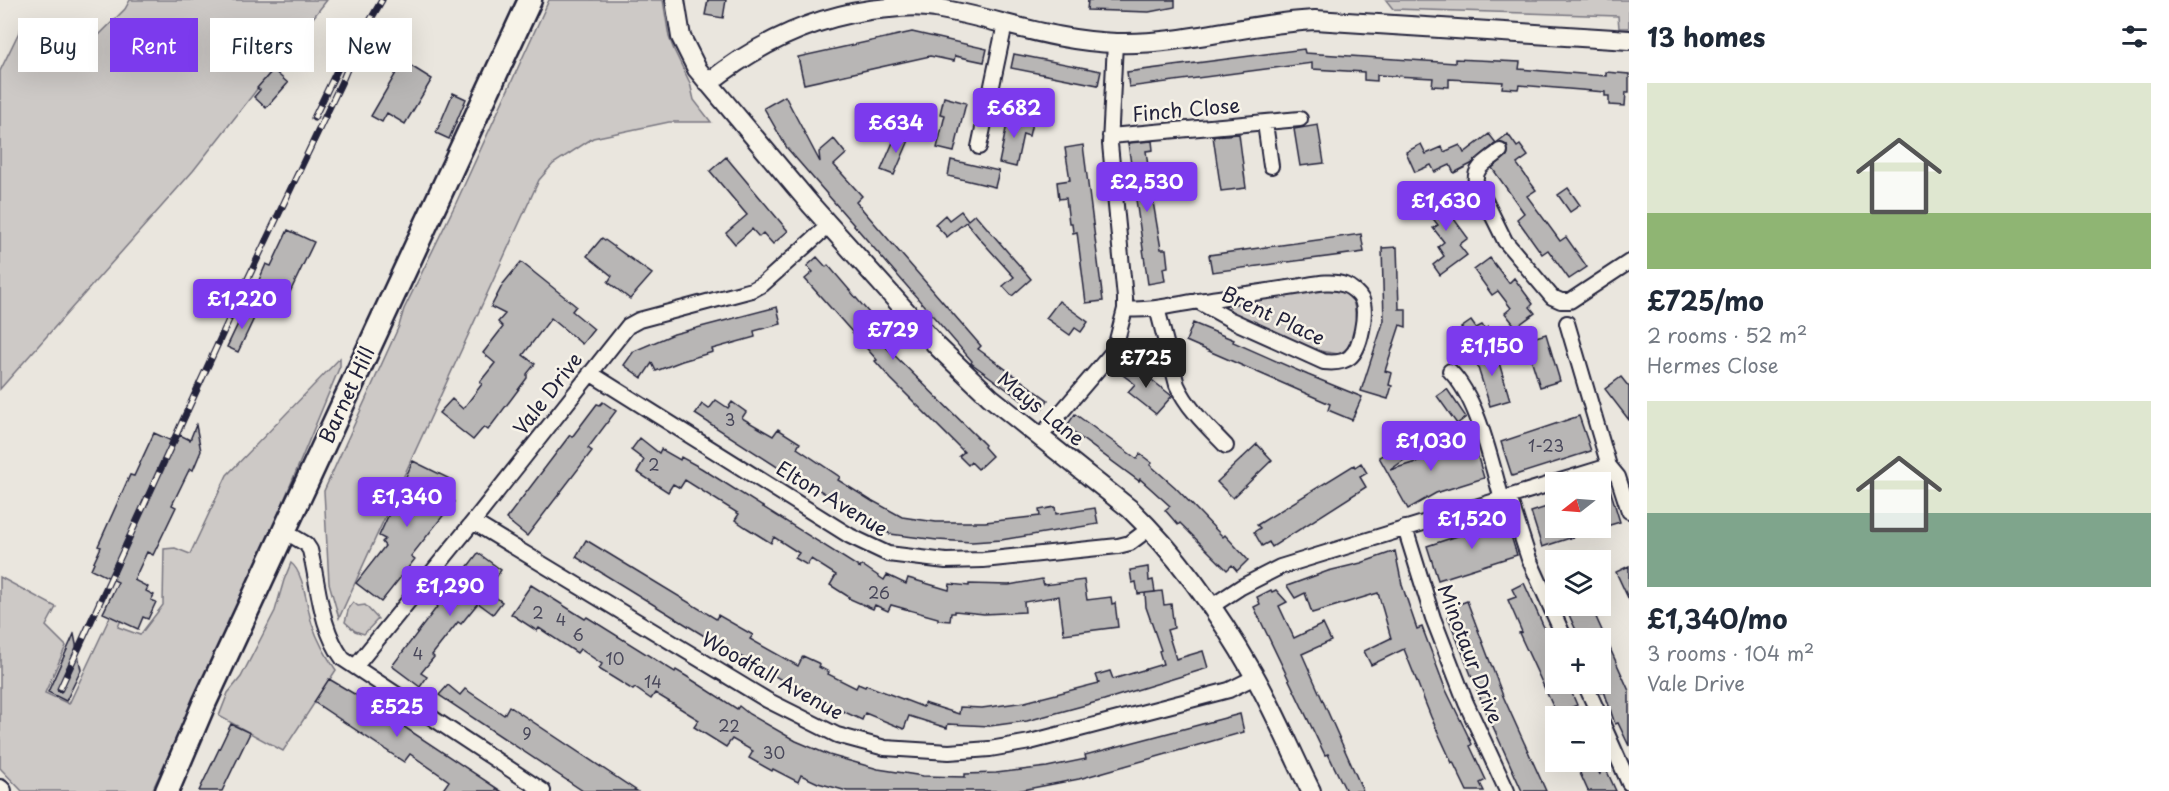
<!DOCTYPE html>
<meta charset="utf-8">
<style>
:root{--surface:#fff;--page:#f2f2f3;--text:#1f2937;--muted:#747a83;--accent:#7c3aed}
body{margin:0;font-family:"Playpen Sans",sans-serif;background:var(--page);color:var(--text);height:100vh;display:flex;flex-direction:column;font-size:22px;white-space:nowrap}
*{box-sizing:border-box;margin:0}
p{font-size:20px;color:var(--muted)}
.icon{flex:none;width:33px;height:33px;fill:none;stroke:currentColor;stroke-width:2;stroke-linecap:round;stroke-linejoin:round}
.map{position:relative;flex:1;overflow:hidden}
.panel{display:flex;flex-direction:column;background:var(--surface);width:540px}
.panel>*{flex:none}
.banner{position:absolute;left:18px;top:18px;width:570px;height:54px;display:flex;gap:12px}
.needle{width:39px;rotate:253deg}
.tools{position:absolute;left:1545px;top:472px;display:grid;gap:12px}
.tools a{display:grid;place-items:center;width:66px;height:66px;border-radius:0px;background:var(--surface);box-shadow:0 6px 24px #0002;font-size:30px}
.price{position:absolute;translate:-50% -51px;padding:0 14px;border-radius:6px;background:var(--accent);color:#fff;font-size:20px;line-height:39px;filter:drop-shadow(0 2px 3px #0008)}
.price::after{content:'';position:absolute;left:50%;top:36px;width:18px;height:14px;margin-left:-9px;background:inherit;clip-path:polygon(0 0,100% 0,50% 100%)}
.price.selected{background:#222;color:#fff}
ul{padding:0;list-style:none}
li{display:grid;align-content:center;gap:12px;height:318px;padding:0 18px}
li span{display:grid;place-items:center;height:186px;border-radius:0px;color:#555}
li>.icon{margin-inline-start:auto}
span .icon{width:108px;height:108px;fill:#fffc;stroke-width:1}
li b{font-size:26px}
h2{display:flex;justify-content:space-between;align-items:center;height:72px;padding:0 18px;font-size:26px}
.pill{padding:0 21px;border-radius:0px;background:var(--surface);box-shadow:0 6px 24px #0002;font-size:21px;line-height:54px}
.pill.selected{background:var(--accent);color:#fff}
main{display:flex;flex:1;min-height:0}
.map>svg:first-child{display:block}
</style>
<main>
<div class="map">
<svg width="1629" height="791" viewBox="0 0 1629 791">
<rect width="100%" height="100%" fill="#eae6de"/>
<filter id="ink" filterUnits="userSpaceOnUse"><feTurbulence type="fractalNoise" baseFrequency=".0167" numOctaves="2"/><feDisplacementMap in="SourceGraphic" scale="12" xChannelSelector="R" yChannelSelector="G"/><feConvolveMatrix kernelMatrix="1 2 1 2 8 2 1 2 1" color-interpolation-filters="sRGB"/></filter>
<g filter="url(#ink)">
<path fill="#cdc9c6" stroke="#787680" stroke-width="1.5" d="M130 0H327L193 171 0 389V71L21 28 50 46 85 49 125 9Z
M549 0H663L669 37 674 50 690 83 694 100 711 122H669L593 138 553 164 539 180 339 618 329 583 324 491 399 326 404 309 456 203Z
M1386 0H1629V28H1619L1618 16 1393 9Z
M1333 288 1343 291 1352 297C1358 315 1358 346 1338 354L1314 350 1234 315 1229 309 1231 303 1234 301Z
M340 358V366L275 522 152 791H22L0 768V577L56 607 46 626 66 646 45 693 69 704 123 589 132 594 118 627 140 635 163 605 164 549 175 548 190 554 227 475Z
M291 563C304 572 307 609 312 624 318 641 326 656 336 670L283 751 219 716 228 693 241 677 275 611 284 580Z
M353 602 358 606 365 605 378 619 364 634 355 631 345 622 349 607Z"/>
<path fill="#b8b6b5" stroke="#22223b" stroke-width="1.5" d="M708 0H726L723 18 705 15Z
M1088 0H1175V7L1149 12 1087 10Z
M912 32 987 49 984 62 955 56 954 61 930 56 804 84 798 57Z
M1304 49 1305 53 1455 63V59L1520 62 1519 69 1606 76V72L1629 74V92H1626L1625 106 1609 105V96H1605V92L1519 85 1518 89 1502 88 1503 82 1449 79V87L1432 86 1433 78 1377 75V81L1364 80V72L1312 69V63L1129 87 1127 72Z
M1014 54 1101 71 1098 85 1011 68Z
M403 61 432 79 405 124 387 113 382 122 371 116Z
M273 70 288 83 266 108 254 97 260 90 257 88Z
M453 93 466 99 449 139 436 133Z
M785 96 820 162 819 152 834 139 846 154 834 165 862 196 856 202 981 346 978 349 1048 400 1041 411H1036L971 363 972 361 787 148 764 108Z
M944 97 966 103 954 152 937 148 945 115 940 114Z
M1009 114 1033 119 1029 136 1023 134 1016 167 999 163Z
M1318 125 1324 163 1300 166 1294 129Z
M897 133 910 138 894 175 881 170Z
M1239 134 1246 188 1221 191 1213 136Z
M1489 134 1496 143 1508 134 1517 147 1520 145 1528 156 1517 164 1536 190 1527 196 1560 241 1566 237 1587 267 1569 279 1548 250 1542 254 1517 219 1524 213 1492 168 1508 155 1507 145 1499 142 1495 144 1471 164 1454 173 1450 165 1435 172 1431 165 1415 172 1406 152 1421 144 1426 154 1442 147 1444 152 1460 145 1464 153Z
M1152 141 1153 150 1146 151 1152 196 1161 249H1166L1168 267 1163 268 1165 281 1148 284 1128 143Z
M1083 145 1103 301 1086 303 1077 232 1073 233 1072 223H1069L1066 198 1059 199 1057 182 1070 180 1065 148Z
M726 157 788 231 773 244 763 233 759 237 752 229 735 244 726 233 747 215 710 171Z
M951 160 999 171 995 187 948 176Z
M1568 188 1580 205 1570 212 1558 195Z
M1437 190 1454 213 1451 215 1468 238 1459 245 1467 255 1440 275 1433 265 1444 256 1438 247 1444 242 1433 228 1438 225 1421 203Z
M961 211 968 220 975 214 1031 279 1012 296 1003 286 1014 277 980 239 966 222 967 221 947 237 935 224 945 215 949 220Z
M288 230 314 242 280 313 254 301 264 282 259 280 266 264 271 266Z
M1361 234 1364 252 1212 272 1209 255Z
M602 238 652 274 630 299 608 282 612 276 587 256Z
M1397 247 1399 309H1406V327L1400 325 1385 371 1392 373 1389 385 1392 386 1388 399 1361 391 1384 320 1382 248Z
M817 257 826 267 828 265 887 334 880 341 985 445 984 447 992 456 978 469 971 462 968 465 959 456 964 452 891 379 875 361 877 360 805 279 813 272 807 266Z
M1490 258 1509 283 1514 278 1533 304 1530 307 1535 313 1516 327 1505 313 1511 308 1498 291 1492 295 1474 270Z
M521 262 576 306 572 311 594 329 582 344 551 318 523 355 535 364 527 374V378L488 430 484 427 473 440 439 413 452 399 463 409 482 384 480 382 495 363 483 353 503 327 498 322 505 314 491 307 503 284Z
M1059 301 1088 322 1081 332 1075 328 1070 335 1046 318Z
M777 307 781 324 754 331 755 337 712 349 713 352 682 361 656 371 652 363 642 378 624 365 634 351 674 334Z
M245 309 256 314 238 352 227 347Z
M1471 321 1476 328 1482 325 1485 329 1488 327 1493 344 1480 353 1461 328Z
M1193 323 1234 340 1233 342 1308 375 1362 397 1352 420 1328 410 1330 404 1186 341Z
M1546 334 1560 381 1540 387 1527 346 1529 345 1526 340Z
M1495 349 1510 400 1490 406 1474 355Z
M1134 361 1146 370 1143 373 1172 396 1156 414 1128 392 1135 384 1123 375Z
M1621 377 1629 387V420L1605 389Z
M1447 389 1466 417 1457 424 1437 396Z
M716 400 728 408 732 402 746 412 742 418 773 436 778 429 800 443 797 448 840 477 838 480 873 502V501L902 517 936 522H985L1040 516 1039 510 1055 507 1056 514 1095 508 1098 524 1001 540 972 542 937 540 890 534 784 468 782 470 695 414 702 404 709 409Z
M603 402 616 411 588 448 592 451 527 536 506 519 570 435 572 437 597 404 600 405Z
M1075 414 1137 459 1140 454 1152 463 1150 465 1175 487 1223 537 1225 535 1248 560 1237 571 1232 565 1227 570 1180 523 1178 525 1165 510 1170 506 1140 479 1139 481 1066 427Z
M1579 416 1591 451 1512 476 1501 442Z
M196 425 201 451 193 470 190 468 172 505 176 507 153 555 147 552 134 580 148 587 146 591 154 595 151 600 156 602 148 619 143 617 138 629 103 613 118 582 91 569 101 547 98 546 130 475 134 476 154 433 176 443 180 435 190 440Z
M640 438 659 453 661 449 680 460 681 457 701 468 860 568 862 565 884 580 887 575 906 584 908 578 949 590 950 584 969 586V584L1009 585 1042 579 1044 585 1084 580 1087 600 1111 597 1112 604 1115 603 1118 627 1064 634 1059 596 1024 602 1025 612 984 614 955 611V613H951L950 621 938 620V618L891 605 888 611 875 605 873 609 848 598 849 597 830 585 836 575 811 559 807 565 795 558 799 553 774 537 771 543 747 528 735 520 739 514 685 480 680 488 673 484 668 492 637 472 644 460 631 450Z
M1408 441 1414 453 1390 470 1474 444 1484 478 1436 493 1408 509 1379 457Z
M1257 444 1272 460 1233 498 1217 482Z
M413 461 452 480 445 495 454 502 411 556 415 559 381 602 356 583 385 546 382 542 385 539 379 536Z
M1361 463 1367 473 1360 477 1366 487 1272 547 1269 542 1262 546 1254 532 1260 528 1257 525 1354 465 1355 467Z
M1606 476 1620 522 1600 528V478Z
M1556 504V528H1592V531L1542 547 1531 512Z
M1506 520 1517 555 1438 580 1427 546Z
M586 540 716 619 718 615 753 635 750 639 798 666 803 656 820 664 819 667 829 672 828 674 856 688 858 684 865 687 866 685 923 707 924 703 959 714 960 707 982 708 1025 702 1099 683 1096 675 1110 671 1113 679 1163 664 1159 651 1161 650 1146 607 1145 593 1138 594 1136 582 1132 583 1130 570 1148 567 1149 581 1153 580 1155 592 1145 593 1162 591 1164 605 1171 604 1174 628 1167 630 1176 659 1203 651 1208 668 1104 700 1027 721 990 726 948 724 947 728 909 716 904 729 865 713 862 720 788 686 789 684 706 637 576 557Z
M1395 551 1402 585 1417 629 1422 627 1445 688 1472 744 1470 746 1486 780 1480 783 1484 791H1467L1453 762 1452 763 1431 717 1404 649 1371 665 1364 651 1391 638 1378 593 1312 613 1305 593 1295 598 1287 586 1328 571 1361 563Z
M478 553 501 570 487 591 502 602 493 614 478 603 461 624 458 622 432 655 434 657 421 673 427 677 420 687 392 666Z
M1629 566V600L1616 572Z
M1524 583 1556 654V684H1568L1577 705 1570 708 1575 717H1558L1519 633 1522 632 1508 600 1516 597 1512 589Z
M531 585 585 619 587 617 675 672 676 670 686 676 737 709 739 706 749 714 796 741 829 755 878 769 923 776 965 777V774L996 773 1047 767 1086 759 1085 755 1240 714 1244 732 1079 779 1017 791H847L818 783 801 775 798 782 773 769 772 771 749 758 753 751 732 739 726 747 694 727 699 720 678 707 655 693 651 699 635 688 633 690 599 669 602 664 580 649 577 653 539 628 537 631 511 614Z
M1271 590 1272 592 1276 590 1287 602 1279 606 1294 638 1323 624 1331 641 1302 654 1363 791H1346L1328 754 1325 755 1254 607 1260 604 1257 597Z
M1467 601 1503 696 1546 791H1522L1481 700 1448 617 1455 614 1452 607Z
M1565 606H1591L1629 691V746L1618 723 1615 724 1604 691 1600 692V639H1580Z
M74 634 81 670 66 701 48 692Z
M329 679 356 695 501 791H442L449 781 410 754 404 762 314 702Z
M448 685 460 695 465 689 504 715 509 706 637 791H583L439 695Z
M231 724 250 733 222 791H199Z
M1600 756 1616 791H1588L1575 762H1595L1600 775Z"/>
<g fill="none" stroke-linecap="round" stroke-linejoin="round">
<defs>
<path id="minor" d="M1115 43 1110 144 1125 298V309L1117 340
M1265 123 1271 166
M1110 136 1300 119
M979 147 1005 24
M1500 151C1490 160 1473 167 1476 182L1505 241 1552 297 1561 301H1570L1629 262
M1157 308 1177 385C1188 409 1208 427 1226 446
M1125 309C1150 311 1174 305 1199 301 1231 296 1263 292 1295 287 1310 285 1330 279 1345 285 1351 287 1359 294 1362 300 1367 313 1361 348 1350 357 1343 363 1333 363 1324 362L1231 320 1197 301
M1567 323 1609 466 1618 477 1629 511
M1450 371C1479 400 1490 460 1502 499
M590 373 850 536 888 554 946 561 983 560 1118 546 1130 543 1150 528
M1040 437 1111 354
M1509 497 1529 559 1565 639
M473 522 767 700 837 735 885 748 949 752 990 749 1030 742 1229 690 1255 677
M1405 528 1433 618 1466 703 1507 791
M284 531 306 544 310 550C319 587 320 628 343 659L543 791
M1212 606 1241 587 1280 567 1609 466
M355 667 473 522 628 326 639 320 752 290 763 284 829 225
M1585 684 1600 717
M1600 718 1629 783"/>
<path id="tertiary" d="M675 0 681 37 697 69 811 205 938 347 990 397 1130 509C1180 557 1220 615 1254 675 1275 712 1292 753 1311 791
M708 83C761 41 822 13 889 8 904 6 920 5 935 8 995 18 1055 42 1117 43 1183 45 1249 23 1315 20L1629 40
M0 789 2 791"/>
<path id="primary" d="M167 791 204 704 530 0"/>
</defs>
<use href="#minor" stroke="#22223b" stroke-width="18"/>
<use href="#tertiary" stroke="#22223b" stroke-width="22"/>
<use href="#primary" stroke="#22223b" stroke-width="27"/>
<use href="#minor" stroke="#f7f3e8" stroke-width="14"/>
<use href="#tertiary" stroke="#f7f3e8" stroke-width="18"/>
<use href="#primary" stroke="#f7f3e8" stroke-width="22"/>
<defs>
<path id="rail" d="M314 118 344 56
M60 689 243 289 343 79 360 38 382 0"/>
</defs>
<use href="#rail" stroke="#22223b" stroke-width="7"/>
<use href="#rail" stroke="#f7f3e8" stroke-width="4.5" stroke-dasharray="14" stroke-linecap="butt"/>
</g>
</g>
<g text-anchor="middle" stroke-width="5" stroke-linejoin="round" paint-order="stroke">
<g font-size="16" fill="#48475a">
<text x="730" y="426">3</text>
<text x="1546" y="452">1-23</text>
<text x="654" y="471">2</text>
<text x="879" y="599">26</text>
<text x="538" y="619">2</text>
<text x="561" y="626">4</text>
<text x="578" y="641">6</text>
<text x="418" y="660">4</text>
<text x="615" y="665">10</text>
<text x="653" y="688">14</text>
<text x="729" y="732">22</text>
<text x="527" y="740">9</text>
<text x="774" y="759">30</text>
</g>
<g font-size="20" fill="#22223b" stroke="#f7f3e8">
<text transform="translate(1186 110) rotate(-5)" y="7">Finch Close</text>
<text transform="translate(1273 316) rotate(25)" y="7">Brent Place</text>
<text transform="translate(548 394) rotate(-52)" y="7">Vale Drive</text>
<text transform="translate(347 395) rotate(-65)" y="7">Barnet Hill</text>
<text transform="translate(1041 409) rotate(39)" y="7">Mays Lane</text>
<text transform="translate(832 499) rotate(31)" y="7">Elton Avenue</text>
<text transform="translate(1470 654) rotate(69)" y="7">Minotaur Drive</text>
<text transform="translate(772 676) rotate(29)" y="7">Woodfall Avenue</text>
</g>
</g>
</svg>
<div class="tools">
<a><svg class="needle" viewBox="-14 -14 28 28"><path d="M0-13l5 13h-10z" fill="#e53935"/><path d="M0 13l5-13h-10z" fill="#747a83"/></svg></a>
<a><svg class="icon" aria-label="layers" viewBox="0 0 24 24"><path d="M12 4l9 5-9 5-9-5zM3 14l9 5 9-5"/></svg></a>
<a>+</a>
<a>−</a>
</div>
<b class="price" style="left:1014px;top:139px">£682</b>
<b class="price" style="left:896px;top:154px">£634</b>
<b class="price" style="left:1147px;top:213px">£2,530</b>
<b class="price" style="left:1446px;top:232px">£1,630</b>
<b class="price" style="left:242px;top:330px">£1,220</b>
<b class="price" style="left:893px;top:361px">£729</b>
<b class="price" style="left:1492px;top:377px">£1,150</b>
<b class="price selected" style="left:1146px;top:389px">£725</b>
<b class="price" style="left:1431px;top:472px">£1,030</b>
<b class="price" style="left:407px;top:528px">£1,340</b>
<b class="price" style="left:1472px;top:550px">£1,520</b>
<b class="price" style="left:450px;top:617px">£1,290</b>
<b class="price" style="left:397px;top:738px">£525</b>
<div class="banner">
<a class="pill">Buy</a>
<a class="pill selected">Rent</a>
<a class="pill">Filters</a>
<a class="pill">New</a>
</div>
</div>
<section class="panel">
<h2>13 homes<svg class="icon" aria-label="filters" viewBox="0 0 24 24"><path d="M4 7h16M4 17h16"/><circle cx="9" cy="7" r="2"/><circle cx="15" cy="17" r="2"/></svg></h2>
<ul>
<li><span style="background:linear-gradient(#dfe7d0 70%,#8fb573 0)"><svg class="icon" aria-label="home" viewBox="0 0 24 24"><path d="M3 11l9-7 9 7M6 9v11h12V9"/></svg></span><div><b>£725/mo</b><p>2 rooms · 52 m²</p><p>Hermes Close</p></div></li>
<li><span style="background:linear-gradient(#dfe7d0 60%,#7fa58c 0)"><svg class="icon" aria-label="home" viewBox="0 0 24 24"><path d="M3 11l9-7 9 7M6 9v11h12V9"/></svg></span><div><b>£1,340/mo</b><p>3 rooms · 104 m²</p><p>Vale Drive</p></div></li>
</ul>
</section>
</main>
